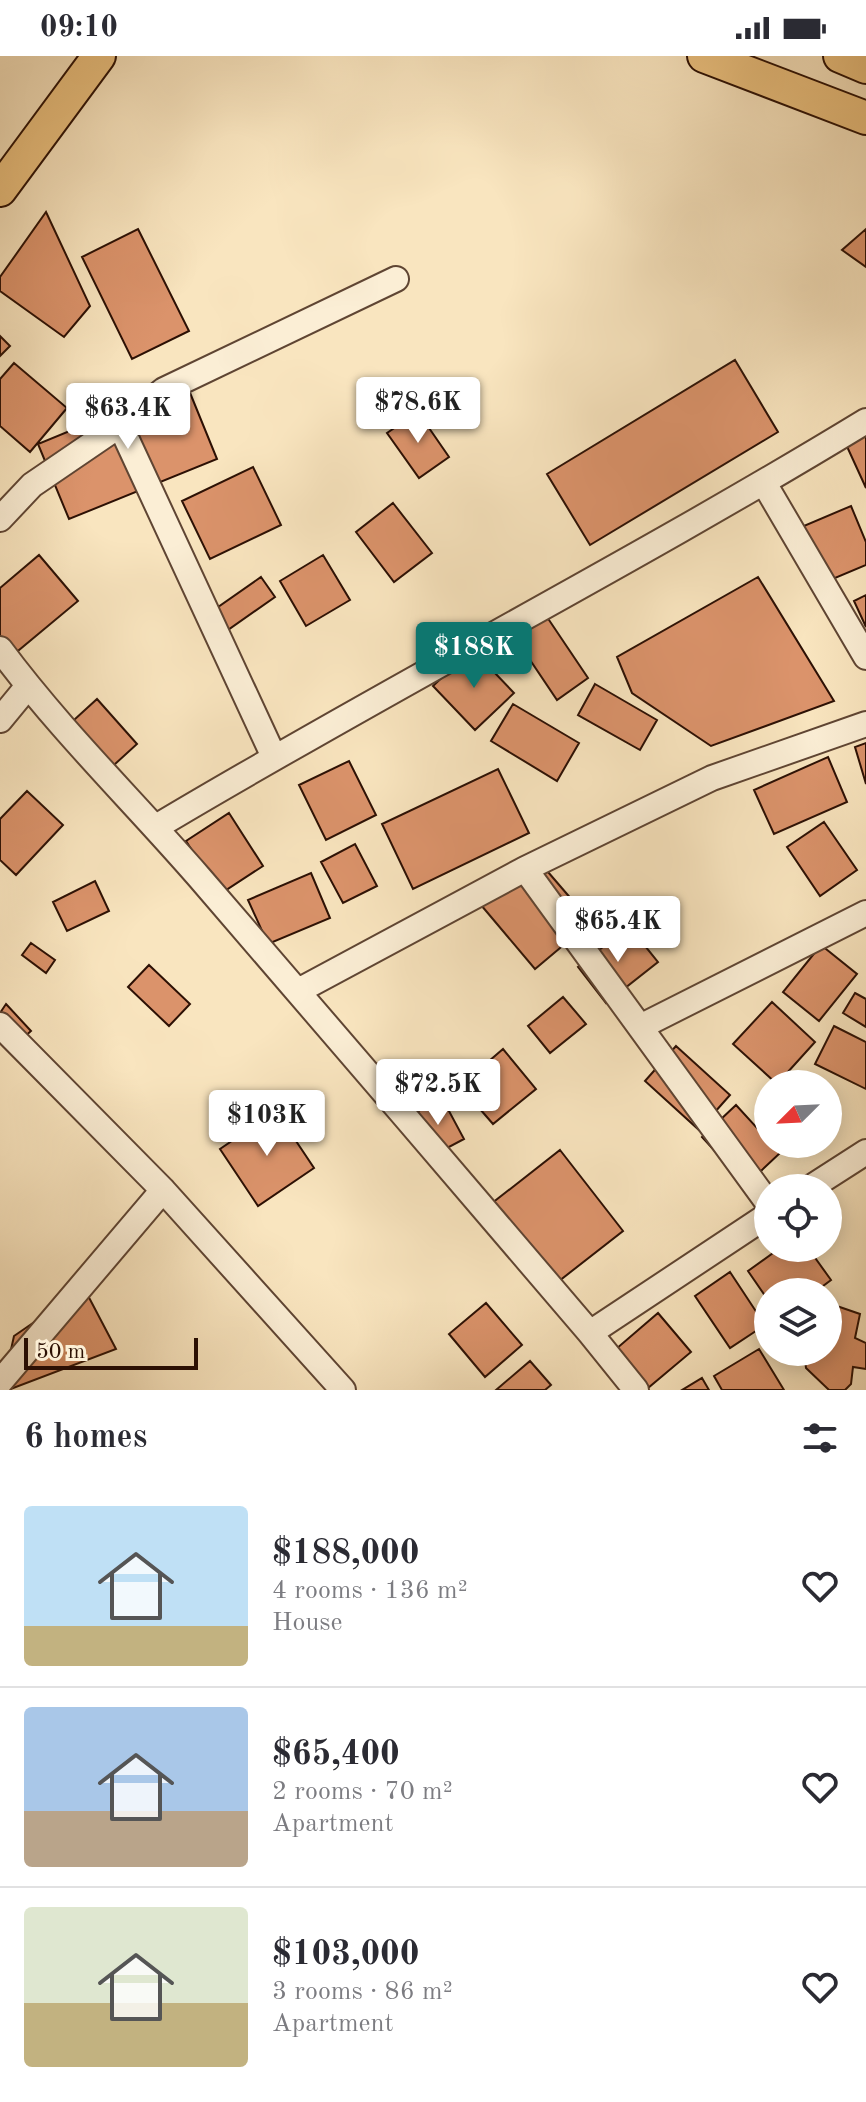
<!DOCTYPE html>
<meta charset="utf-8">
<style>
:root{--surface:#fff;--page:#f2f2f3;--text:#2b2b33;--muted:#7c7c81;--line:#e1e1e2;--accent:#0f766e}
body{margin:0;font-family:"Old Standard TT",serif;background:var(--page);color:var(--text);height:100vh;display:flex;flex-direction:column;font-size:30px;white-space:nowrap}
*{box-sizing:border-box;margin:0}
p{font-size:26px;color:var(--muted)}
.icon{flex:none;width:44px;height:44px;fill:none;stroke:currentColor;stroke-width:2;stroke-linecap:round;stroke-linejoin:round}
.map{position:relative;height:1334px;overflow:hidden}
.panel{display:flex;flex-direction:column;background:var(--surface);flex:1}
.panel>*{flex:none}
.needle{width:52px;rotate:246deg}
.buttons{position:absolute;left:754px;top:1014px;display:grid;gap:16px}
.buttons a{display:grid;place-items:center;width:88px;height:88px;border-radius:50%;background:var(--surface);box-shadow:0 4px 20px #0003;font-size:40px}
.scale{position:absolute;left:24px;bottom:20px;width:174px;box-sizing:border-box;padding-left:8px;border:4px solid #2c1004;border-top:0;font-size:22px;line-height:28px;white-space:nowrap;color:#2c1004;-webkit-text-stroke:6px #fbeed5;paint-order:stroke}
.price{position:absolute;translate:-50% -68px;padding:0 18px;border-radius:8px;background:#fff;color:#222;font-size:26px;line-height:52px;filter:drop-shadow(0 2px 4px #0008)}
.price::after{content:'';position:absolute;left:50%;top:48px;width:24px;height:18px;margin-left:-12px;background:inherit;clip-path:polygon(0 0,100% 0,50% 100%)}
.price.current{background:var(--accent);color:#fff}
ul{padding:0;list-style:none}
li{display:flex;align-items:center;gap:24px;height:200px;padding:0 24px}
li+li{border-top:2px solid var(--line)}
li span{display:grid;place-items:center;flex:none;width:224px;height:160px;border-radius:8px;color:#555}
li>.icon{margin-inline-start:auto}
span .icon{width:96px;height:96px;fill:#fffc;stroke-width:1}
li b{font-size:34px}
h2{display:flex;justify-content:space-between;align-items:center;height:96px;padding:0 24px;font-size:34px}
.status{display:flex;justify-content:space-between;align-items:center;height:56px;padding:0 40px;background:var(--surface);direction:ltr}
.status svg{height:22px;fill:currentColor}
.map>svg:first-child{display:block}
</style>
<div class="status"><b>09:10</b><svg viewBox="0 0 49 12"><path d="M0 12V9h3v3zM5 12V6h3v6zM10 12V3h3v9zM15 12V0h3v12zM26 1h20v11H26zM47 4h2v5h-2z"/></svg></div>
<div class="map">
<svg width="866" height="1334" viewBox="0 0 866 1334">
<rect width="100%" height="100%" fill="#f9e5bf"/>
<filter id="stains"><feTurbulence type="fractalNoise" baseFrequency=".0025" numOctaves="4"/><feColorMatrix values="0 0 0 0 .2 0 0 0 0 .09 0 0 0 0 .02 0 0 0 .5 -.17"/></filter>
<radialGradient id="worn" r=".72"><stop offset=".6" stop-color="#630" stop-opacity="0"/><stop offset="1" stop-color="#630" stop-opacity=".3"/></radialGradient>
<path fill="#db936b" stroke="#2c1004" stroke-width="2" d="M46 156 90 250 64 281 0 235V221Z
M138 173 189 275 132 303 82 201Z
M866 173V211L842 194Z
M0 280 10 290 0 300Z
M735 304 778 376 590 489 547 418Z
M14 307 67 352 30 396 0 370V323Z
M186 327 217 403 69 463 38 388Z
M418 356 449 401 419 422 387 377Z
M866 374V432L844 384Z
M253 411 281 469 210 503 182 445Z
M393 447 432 497 394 526 356 476Z
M851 450 866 486V509L816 530 792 475Z
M39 499 78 545 13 599 0 583V532Z
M323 499 350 544 306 570 280 525Z
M261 521 275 541 225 576 211 556Z
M758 521 834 645 711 690 632 637 617 601Z
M866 539V571L854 545Z
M547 561 588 622 557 644 516 583Z
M472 593 514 637 475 674 433 630Z
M595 628 657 664 640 694 578 659Z
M97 643 137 688 103 719 63 674Z
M513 648 579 687 557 725 491 685Z
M866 687V728L855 691Z
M828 701 847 746 774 778 754 734Z
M349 705 376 759 326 784 299 729Z
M498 713 529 777 413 833 382 768Z
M27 735 63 769 16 819 0 804V763Z
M229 757 263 810 220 838 186 785Z
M824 766 857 814 820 840 787 791Z
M355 788 377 830 343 847 321 806Z
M536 802 591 866 535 913 481 849Z
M311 817 330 862 268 888 248 844Z
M95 825 109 855 67 875 53 846Z
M629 870 658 906 606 947 578 911Z
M31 887 55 904 46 917 22 899Z
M821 889 857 918 819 965 783 936Z
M149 909 190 948 169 970 128 931Z
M855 937 866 943V971L843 957Z
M563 941 586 968 550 997 528 970Z
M772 946 815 986 777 1028 733 988Z
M6 948 31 975 23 982 0 957Z
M834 970 866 986V1033L815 1008Z
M676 990 730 1039 699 1074 645 1025Z
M503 993 536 1033 493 1068 460 1030Z
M442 1042 464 1083 434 1099 411 1059Z
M736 1049 768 1084V1088H771L780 1097 746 1129 702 1081Z
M276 1055 314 1112 258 1150 220 1093Z
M560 1094 623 1175 545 1236 482 1155Z
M780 1192H808L831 1224 815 1236H768V1244L748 1215Z
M730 1216 765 1269 730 1292 695 1240Z
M84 1232 116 1293 8 1334H2L14 1280Z
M486 1247 522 1289 485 1321 449 1278Z
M831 1248 860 1258 855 1282 866 1287V1313L853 1311 851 1328 845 1334H829L806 1312 804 1296H828V1259Z
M658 1257 691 1296 648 1332 616 1293Z
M759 1293 784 1334H722L714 1320Z
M530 1305 551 1329 545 1334H496Z
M702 1322 709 1334H682Z"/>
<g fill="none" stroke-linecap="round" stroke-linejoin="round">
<defs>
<path id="minor" d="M120 369 274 701
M764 427 866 601
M0 463 32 429 120 369 164 334 396 223
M0 593C60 674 133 745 199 821 330 972 460 1125 590 1277L636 1334
M0 664 28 630
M156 771C390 631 633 507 866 365
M525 813 768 1147
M298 935 525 813 712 722 866 668
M0 969 163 1134 343 1334
M640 971 866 857
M810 1132 866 1096
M590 1277 768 1159
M0 1326 163 1134"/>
<path id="major" d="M704 0 866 62
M840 0 866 11
M0 134 99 0"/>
</defs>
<use href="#minor" stroke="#5f4533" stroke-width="28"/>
<use href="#major" stroke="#2c1004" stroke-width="36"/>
<use href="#minor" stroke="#fbeed5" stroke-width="24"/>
<use href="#major" stroke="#ecc280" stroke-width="32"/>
</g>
<rect width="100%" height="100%" filter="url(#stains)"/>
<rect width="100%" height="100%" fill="url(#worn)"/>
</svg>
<div class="buttons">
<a><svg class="needle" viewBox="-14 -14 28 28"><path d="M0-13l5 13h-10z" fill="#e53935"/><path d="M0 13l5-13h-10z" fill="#7c7c81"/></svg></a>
<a><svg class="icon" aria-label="locate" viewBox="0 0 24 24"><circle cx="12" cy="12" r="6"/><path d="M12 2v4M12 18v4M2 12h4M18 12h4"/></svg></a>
<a><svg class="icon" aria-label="layers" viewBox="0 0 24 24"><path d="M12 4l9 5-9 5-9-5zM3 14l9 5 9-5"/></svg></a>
</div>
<div class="scale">50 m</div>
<b class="price" style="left:418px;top:389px">$78.6K</b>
<b class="price" style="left:128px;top:395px">$63.4K</b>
<b class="price current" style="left:474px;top:634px">$188K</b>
<b class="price" style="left:618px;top:908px">$65.4K</b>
<b class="price" style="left:438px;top:1071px">$72.5K</b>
<b class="price" style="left:267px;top:1102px">$103K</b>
</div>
<section class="panel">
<h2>6 homes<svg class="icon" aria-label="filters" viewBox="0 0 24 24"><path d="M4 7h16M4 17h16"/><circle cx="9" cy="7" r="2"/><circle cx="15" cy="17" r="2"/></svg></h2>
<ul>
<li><span style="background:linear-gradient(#bfe0f5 75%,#c2b280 0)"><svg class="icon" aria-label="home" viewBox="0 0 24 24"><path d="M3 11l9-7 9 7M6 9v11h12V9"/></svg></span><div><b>$188,000</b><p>4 rooms · 136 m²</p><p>House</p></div><svg class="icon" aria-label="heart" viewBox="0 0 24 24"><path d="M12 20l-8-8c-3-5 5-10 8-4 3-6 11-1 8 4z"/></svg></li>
<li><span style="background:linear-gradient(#a9c7e8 65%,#b9a48a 0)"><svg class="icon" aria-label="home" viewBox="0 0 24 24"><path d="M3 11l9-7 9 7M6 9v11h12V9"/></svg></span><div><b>$65,400</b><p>2 rooms · 70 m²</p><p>Apartment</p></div><svg class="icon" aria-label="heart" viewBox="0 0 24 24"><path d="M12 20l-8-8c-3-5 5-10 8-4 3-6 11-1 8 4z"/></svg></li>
<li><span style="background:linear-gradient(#dfe7d0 60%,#c2b280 0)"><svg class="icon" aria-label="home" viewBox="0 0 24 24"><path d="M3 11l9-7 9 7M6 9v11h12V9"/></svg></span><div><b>$103,000</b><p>3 rooms · 86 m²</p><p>Apartment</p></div><svg class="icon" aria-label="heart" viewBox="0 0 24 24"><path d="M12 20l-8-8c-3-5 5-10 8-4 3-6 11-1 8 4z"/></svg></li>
</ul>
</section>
